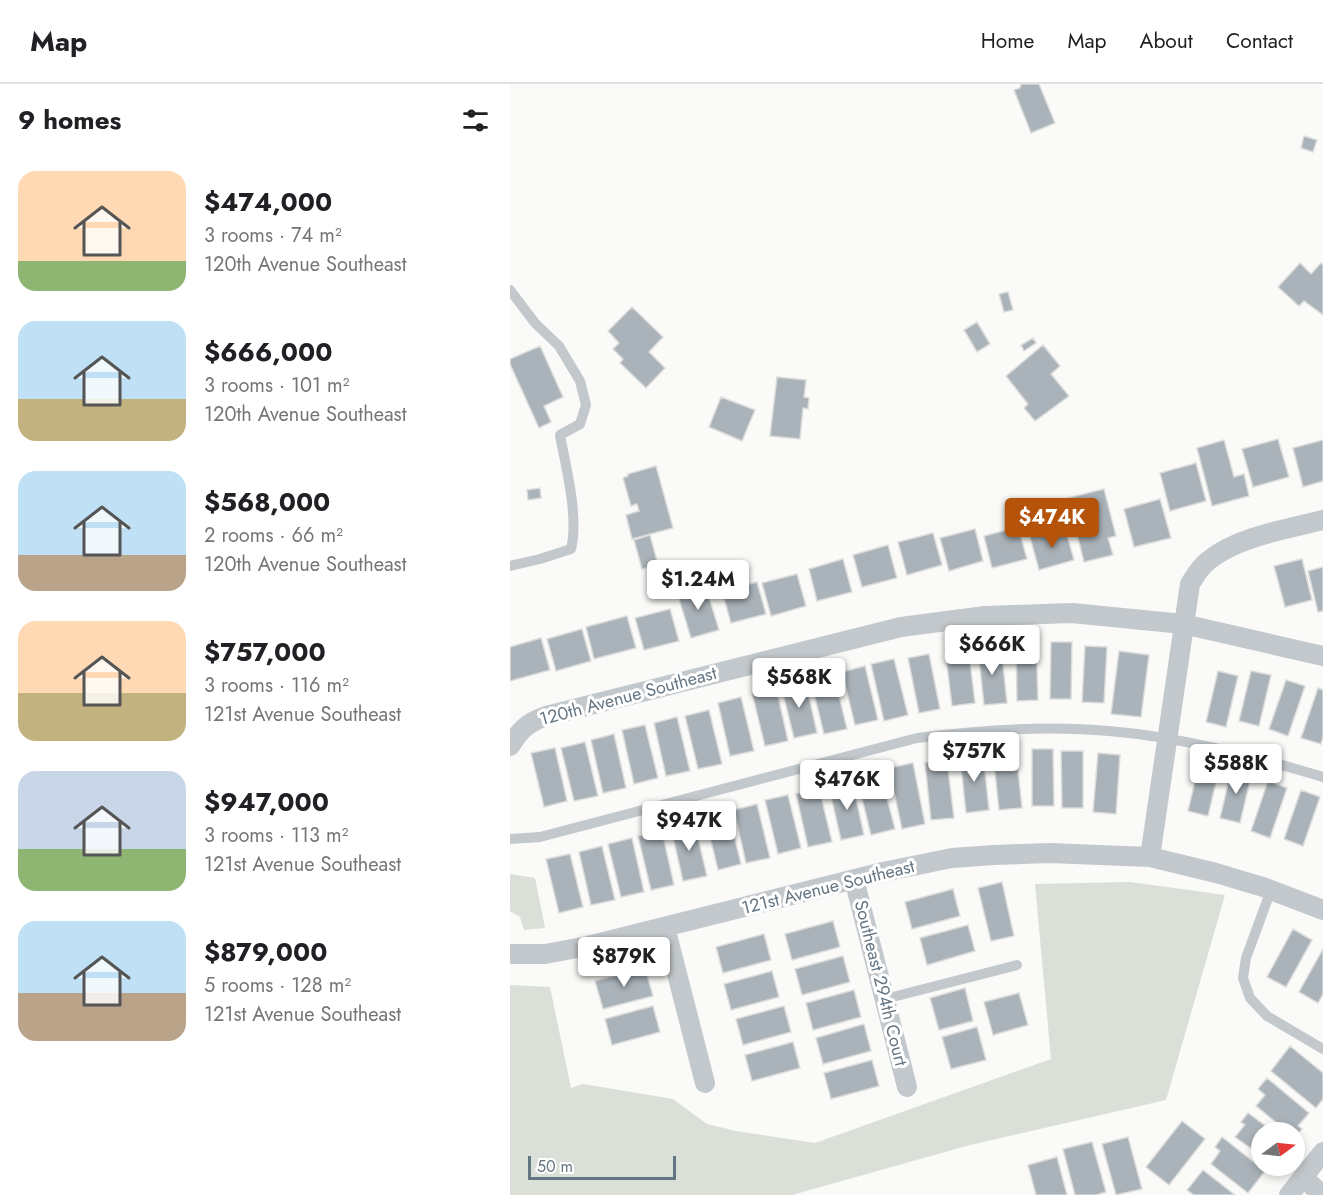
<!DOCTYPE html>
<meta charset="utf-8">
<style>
:root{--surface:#fff;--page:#f2f2f2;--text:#202124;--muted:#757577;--line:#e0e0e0;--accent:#b45309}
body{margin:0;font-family:Jost,sans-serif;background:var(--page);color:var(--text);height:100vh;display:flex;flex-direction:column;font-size:22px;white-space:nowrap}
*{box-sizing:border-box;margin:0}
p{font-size:20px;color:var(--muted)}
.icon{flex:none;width:33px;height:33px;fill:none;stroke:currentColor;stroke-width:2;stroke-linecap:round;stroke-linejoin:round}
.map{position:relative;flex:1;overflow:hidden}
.sheet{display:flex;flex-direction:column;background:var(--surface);width:510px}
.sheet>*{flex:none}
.needle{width:39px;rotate:75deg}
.tools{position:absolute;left:741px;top:1038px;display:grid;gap:12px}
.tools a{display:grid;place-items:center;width:54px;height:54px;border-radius:50%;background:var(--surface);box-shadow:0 3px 9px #0003;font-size:30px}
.scale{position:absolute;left:18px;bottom:15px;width:148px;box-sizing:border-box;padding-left:6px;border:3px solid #657683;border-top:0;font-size:16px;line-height:21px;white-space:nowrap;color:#657683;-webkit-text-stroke:4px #fff;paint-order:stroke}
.price{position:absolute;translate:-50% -51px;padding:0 14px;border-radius:6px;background:#fff;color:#222;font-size:20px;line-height:39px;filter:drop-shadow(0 2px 3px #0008)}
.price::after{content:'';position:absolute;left:50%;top:36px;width:18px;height:14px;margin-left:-9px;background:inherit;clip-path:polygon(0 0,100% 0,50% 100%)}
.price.selected{background:var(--accent);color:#fff}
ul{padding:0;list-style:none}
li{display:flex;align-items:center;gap:18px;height:150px;padding:0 18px}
li span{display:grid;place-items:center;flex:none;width:168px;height:120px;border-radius:18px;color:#555}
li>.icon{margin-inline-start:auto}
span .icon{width:72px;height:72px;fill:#fffc;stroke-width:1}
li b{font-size:26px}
h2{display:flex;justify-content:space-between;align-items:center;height:72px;padding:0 18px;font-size:26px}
header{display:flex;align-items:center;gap:36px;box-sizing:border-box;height:84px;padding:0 30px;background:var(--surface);border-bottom:2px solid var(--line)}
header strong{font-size:28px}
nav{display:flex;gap:33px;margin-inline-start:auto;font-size:21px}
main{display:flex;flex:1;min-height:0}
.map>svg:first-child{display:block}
</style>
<header>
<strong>Map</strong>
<nav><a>Home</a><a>Map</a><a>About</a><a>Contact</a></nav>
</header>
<main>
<section class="sheet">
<h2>9 homes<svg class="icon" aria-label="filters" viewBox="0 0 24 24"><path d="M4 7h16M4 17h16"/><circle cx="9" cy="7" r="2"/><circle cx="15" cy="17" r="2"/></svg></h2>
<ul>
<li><span style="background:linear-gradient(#ffd9b3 75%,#8fb573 0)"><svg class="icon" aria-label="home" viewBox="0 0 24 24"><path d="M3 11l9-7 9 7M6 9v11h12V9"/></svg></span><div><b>$474,000</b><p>3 rooms · 74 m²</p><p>120th Avenue Southeast</p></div></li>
<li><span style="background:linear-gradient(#bfe0f5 65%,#c2b280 0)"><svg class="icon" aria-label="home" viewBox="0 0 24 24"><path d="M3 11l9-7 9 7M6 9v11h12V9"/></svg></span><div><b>$666,000</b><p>3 rooms · 101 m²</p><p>120th Avenue Southeast</p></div></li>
<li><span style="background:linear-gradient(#bfe0f5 70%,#b9a48a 0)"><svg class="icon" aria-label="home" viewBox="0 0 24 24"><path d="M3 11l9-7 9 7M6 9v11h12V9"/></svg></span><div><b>$568,000</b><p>2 rooms · 66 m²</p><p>120th Avenue Southeast</p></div></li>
<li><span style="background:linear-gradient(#ffd9b3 60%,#c2b280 0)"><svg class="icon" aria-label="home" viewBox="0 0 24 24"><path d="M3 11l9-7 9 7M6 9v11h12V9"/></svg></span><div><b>$757,000</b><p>3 rooms · 116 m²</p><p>121st Avenue Southeast</p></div></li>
<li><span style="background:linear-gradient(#c9d6e8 65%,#8fb573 0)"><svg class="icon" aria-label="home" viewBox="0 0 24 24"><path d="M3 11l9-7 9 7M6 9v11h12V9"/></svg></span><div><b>$947,000</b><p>3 rooms · 113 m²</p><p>121st Avenue Southeast</p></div></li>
<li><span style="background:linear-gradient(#bfe0f5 60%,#b9a48a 0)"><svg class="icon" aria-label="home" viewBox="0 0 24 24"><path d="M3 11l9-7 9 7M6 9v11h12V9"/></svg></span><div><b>$879,000</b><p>5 rooms · 128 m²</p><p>121st Avenue Southeast</p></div></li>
</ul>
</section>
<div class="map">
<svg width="813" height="1111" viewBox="0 0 813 1111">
<rect width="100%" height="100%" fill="#fafaf8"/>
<path fill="#dadfd7" d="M0 790 25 794 35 844 14 846 10 833 0 827Z
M620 798 715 811 656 1016 460 1061 282 1111H0V901L40 903 61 1004 73 1000 163 1015 197 1040 226 1047 305 1059 541 975 525 800Z"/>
<path fill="#aab3b9" stroke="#dcdcda" stroke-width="1.5" d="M511 0H529L545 39 521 49 504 6 510 4Z
M794 52 807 56 803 68 791 64Z
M790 179 801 190 811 179 813 181V231L794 217 789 222 768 203Z
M498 208 503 226 494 228 489 210Z
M122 223 153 253 139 268 155 284 136 304 110 279 113 275 103 265 109 259 98 247Z
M467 238 480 260 467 268 454 246Z
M523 254 526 259 514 267 511 261Z
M533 261 550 282 541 290 559 312 525 337 514 324 518 320 496 292Z
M30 262 53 313 34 322 41 338 29 344 0 280V275Z
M267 293 296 296 294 313 299 314 298 325 293 324 290 355 260 352Z
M211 313 245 326 232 357 199 343Z
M768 355 779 393 743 403 732 365Z
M714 356 724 393 734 390 739 412 702 422 687 364Z
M813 356V397L793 403 783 364Z
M686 379 696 417 660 427 650 389Z
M146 382 163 444 122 455 116 431 129 427 127 420 121 422 113 394 118 392V390Z
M30 404 31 414 18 416 17 406Z
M594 405 606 452 598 454 603 471 574 478 558 414Z
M650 415 661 454 624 463 614 425Z
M508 443 517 475 482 484 474 452Z
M555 444 564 476 529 486 520 453Z
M465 445 473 477 439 487 430 454Z
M423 449 432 481 397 491 388 458Z
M140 451 148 481 132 485 124 456Z
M378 461 387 494 352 503 343 471Z
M333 475 342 508 307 517 299 485Z
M792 475 802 516 775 523 764 482Z
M813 483V527L808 528 798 487Z
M287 490 296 522 261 532 252 499Z
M247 498 256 530 221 539 212 507Z
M195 500 209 546 181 554 167 508Z
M160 525 169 557 134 566 125 534Z
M117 532 126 564 84 575 76 543Z
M72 545 81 577 46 587 37 555Z
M31 554 40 586 0 597V563Z
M506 555H526L528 616 507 617Z
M541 558H562L561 615H540Z
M458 562 465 619 442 622 435 565Z
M491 562 497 619 474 621 468 564Z
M575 562 597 563 594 619 572 618Z
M609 567 639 571 631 633 601 630Z
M419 570 430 625 409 629 398 574Z
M384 575 398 631 374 637 361 580Z
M355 582 368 636 345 641 332 588Z
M708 587 728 592 716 643 696 638Z
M741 587 761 591 749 642 729 637Z
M324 591 337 645 314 650 301 597Z
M295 595 307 649 284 654 271 601Z
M776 596 795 602 778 652 759 645Z
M266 603 278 657 255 662 242 609Z
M808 604 813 606V653L811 660 791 654Z
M231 613 244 667 220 672 208 619Z
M199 626 212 680 188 685 175 632Z
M167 633 180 687 156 692 144 639Z
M135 641 148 694 124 700 112 646Z
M104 650 116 704 93 709 81 656Z
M75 658 88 712 64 717 51 664Z
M45 664 57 717 34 723 21 669Z
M522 665H543L544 722H522Z
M506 667 512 724 489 726 483 669Z
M551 667H573V724H552Z
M473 669 479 726 456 729 450 672Z
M588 669 610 671 606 730 583 728Z
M690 676 710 681 698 732 678 727Z
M437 677 444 734 421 736 415 679Z
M403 679 415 740 392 745 379 684Z
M722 683 742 688 730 739 710 734Z
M370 688 385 745 361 751 347 694Z
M342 697 354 751 331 756 319 703Z
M758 697 777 704 760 754 741 747Z
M309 704 322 758 298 763 286 710Z
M791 706 810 713 793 762 774 755Z
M278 711 291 764 268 770 255 716Z
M247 720 260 774 236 779 224 726Z
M218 727 231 780 208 786 195 732Z
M184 738 197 792 173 797 161 744Z
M152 747 164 801 141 806 128 752Z
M122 754 134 808 111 813 98 760Z
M92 762 105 816 81 821 69 768Z
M60 770 73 823 49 829 36 775Z
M492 798 504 852 481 857 468 804Z
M443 805 450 832 402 845 395 818Z
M323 837 330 863 282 876 275 850Z
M458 841 465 867 417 881 410 854Z
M783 845 802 856 776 903 757 893Z
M254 850 261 876 213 889 206 863Z
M813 865V910L808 919 789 908Z
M333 872 340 898 292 911 285 885Z
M135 884 143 912 93 925 85 897Z
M262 887 269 913 221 926 214 900Z
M455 904 463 937 429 946 420 914Z
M344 906 351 933 303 946 296 919Z
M509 909 518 941 483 951 474 918Z
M143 922 150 948 102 961 95 935Z
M274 922 281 948 233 961 226 935Z
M354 940 361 967 313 980 306 954Z
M467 943 476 976 441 985 432 953Z
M283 958 290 984 242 997 235 971Z
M780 962 813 989V1015L806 1024 761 987Z
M362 976 369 1002 321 1015 314 989Z
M757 994 799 1029 788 1042 792 1045 785 1054 784 1048H778L746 1022 755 1011 748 1005Z
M738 1029 764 1048H752V1072L725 1053 735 1041 731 1038Z
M672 1037 695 1055 659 1101 636 1083Z
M618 1053 632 1105 606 1111 592 1060Z
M712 1053 755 1087 738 1109 701 1080 710 1067 705 1063Z
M582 1058 596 1108 586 1111H565L553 1065Z
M547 1073 557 1111H526L518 1081Z
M693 1086 725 1111H684L677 1106Z"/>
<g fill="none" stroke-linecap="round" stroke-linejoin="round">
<path stroke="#c3c8cc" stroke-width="10" d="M0 206 25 239 49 262 70 297 76 321 70 340 50 351C56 384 69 433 61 465L30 475 0 482
M0 755 30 753 407 654C469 646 535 641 599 647 671 653 743 672 813 693
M761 806 736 874 733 894 740 914 757 932 813 965
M375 915 507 881"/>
<path stroke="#c3c8cc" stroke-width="20" d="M0 662C11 645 17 639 36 632L391 543 475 532 562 529 673 540 813 572
M640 773 680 500C685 492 690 483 698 477 726 453 777 445 813 436
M344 795 397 1003
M155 843 195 999
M0 870H35L78 862 373 788 442 774 484 771 539 769 640 773 706 789 753 803 813 826
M793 1093 812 1111
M779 1111 813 1068"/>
</g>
<g text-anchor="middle" stroke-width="6" stroke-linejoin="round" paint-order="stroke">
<g font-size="18" fill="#657683" stroke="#fff">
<text transform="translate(118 612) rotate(-15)" y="6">120th Avenue Southeast</text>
<text transform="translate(318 803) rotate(-14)" y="6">121st Avenue Southeast</text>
<text transform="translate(371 899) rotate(76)" y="6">Southeast 294th Court</text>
</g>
</g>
</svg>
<div class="tools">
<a><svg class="needle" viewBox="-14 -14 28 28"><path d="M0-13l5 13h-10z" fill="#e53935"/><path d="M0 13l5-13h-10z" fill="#757577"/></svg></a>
</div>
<div class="scale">50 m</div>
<b class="price selected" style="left:542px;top:465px">$474K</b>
<b class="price" style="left:188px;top:527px">$1.24M</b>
<b class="price" style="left:482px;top:592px">$666K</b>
<b class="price" style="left:289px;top:625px">$568K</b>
<b class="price" style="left:464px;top:699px">$757K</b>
<b class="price" style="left:726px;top:711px">$588K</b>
<b class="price" style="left:337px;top:727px">$476K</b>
<b class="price" style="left:179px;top:768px">$947K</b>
<b class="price" style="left:114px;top:904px">$879K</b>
</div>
</main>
